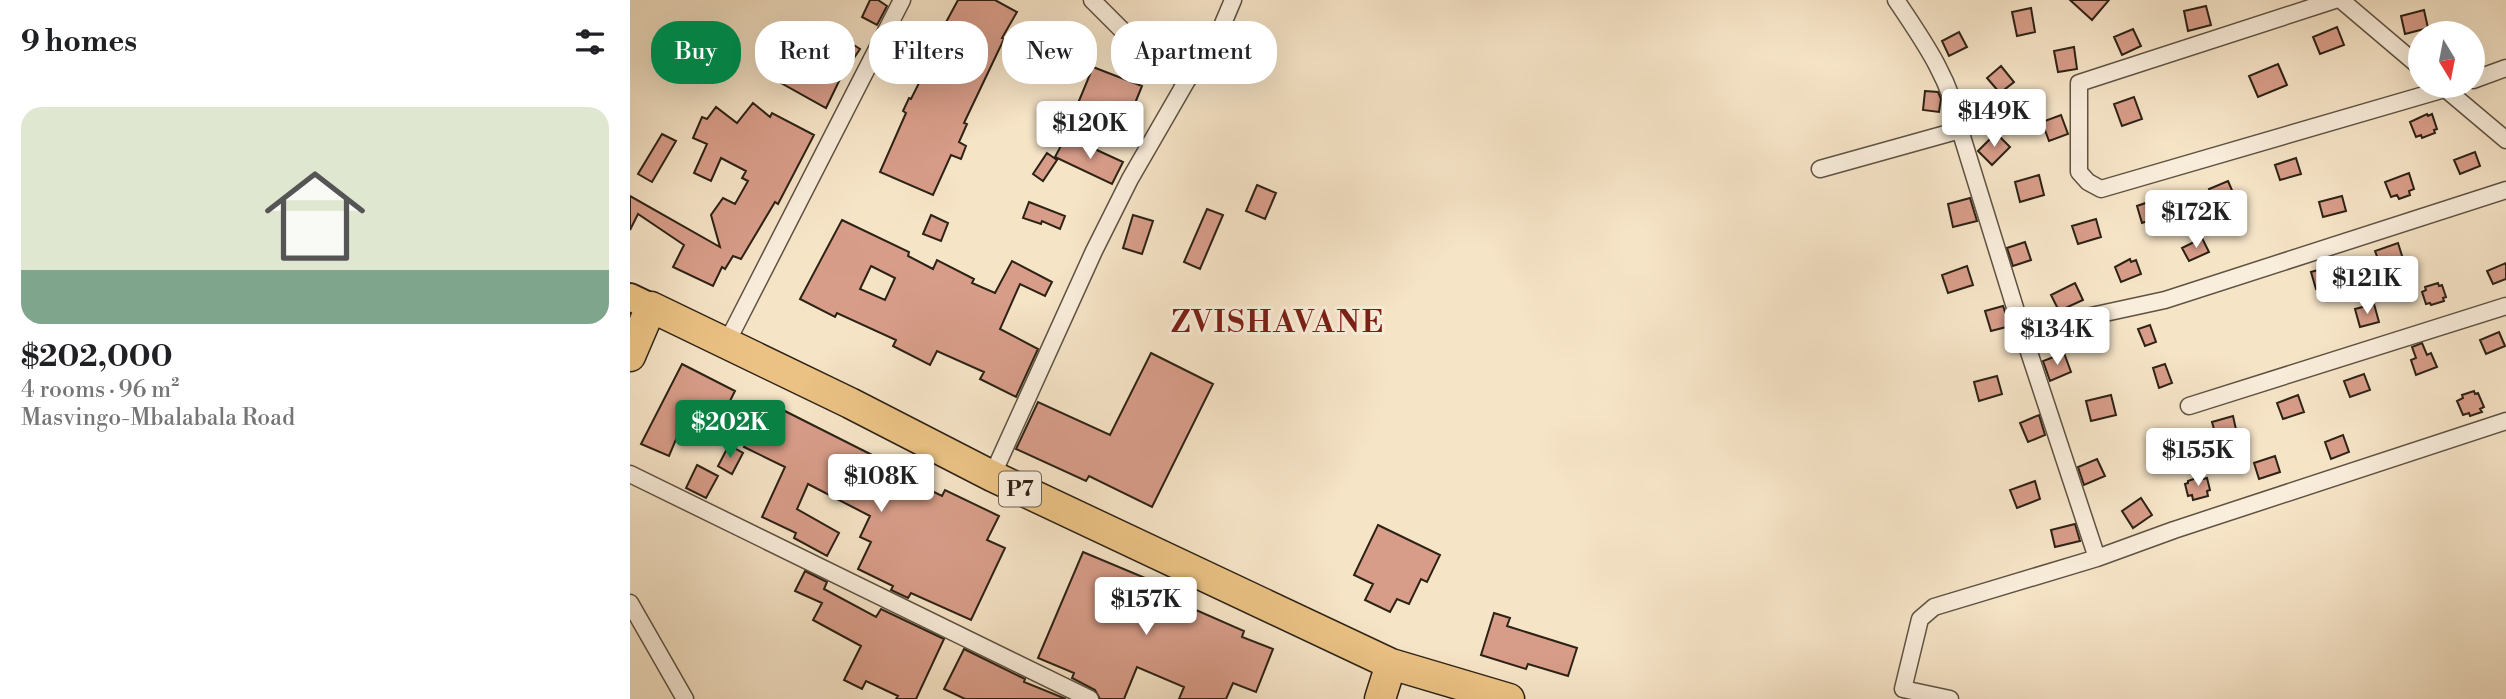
<!DOCTYPE html>
<meta charset="utf-8">
<style>
:root{--surface:#fff;--page:#f6f6f6;--text:#202124;--muted:#757577;--line:#e0e0e0;--accent:#0b8043}
body{margin:0;font-family:"Libre Bodoni",serif;background:var(--page);color:var(--text);height:100vh;display:flex;flex-direction:column;font-size:26px;white-space:nowrap}
*{box-sizing:border-box;margin:0}
p{font-size:23px;color:var(--muted)}
.icon{flex:none;width:38px;height:38px;fill:none;stroke:currentColor;stroke-width:2;stroke-linecap:round;stroke-linejoin:round}
.map{position:relative;flex:1;overflow:hidden}
.sheet{display:flex;flex-direction:column;background:var(--surface);width:630px}
.sheet>*{flex:none}
.banner{position:absolute;left:21px;top:21px;width:665px;height:63px;display:flex;gap:14px}
.needle{width:46px;rotate:170deg}
.buttons{position:absolute;left:1778px;top:21px;display:grid;gap:14px}
.buttons a{display:grid;place-items:center;width:77px;height:77px;border-radius:50%;background:var(--surface);box-shadow:0 7px 28px #0002;font-size:35px}
.price{position:absolute;translate:-50% -60px;padding:0 16px;border-radius:7px;background:#fff;color:#222;font-size:23px;line-height:46px;filter:drop-shadow(0 2px 4px #0008)}
.price::after{content:'';position:absolute;left:50%;top:42px;width:21px;height:16px;margin-left:-10px;background:inherit;clip-path:polygon(0 0,100% 0,50% 100%)}
.price.on{background:var(--accent);color:#fff}
ul{padding:0;list-style:none}
li{display:grid;align-content:center;gap:14px;height:371px;padding:0 21px}
li+li{border-top:2px solid var(--line)}
li span{display:grid;place-items:center;height:217px;border-radius:21px;color:#555}
li>.icon{margin-inline-start:auto}
span .icon{width:126px;height:126px;fill:#fffc;stroke-width:1}
li b{font-size:30px}
h2{display:flex;justify-content:space-between;align-items:center;height:84px;padding:0 21px;font-size:30px}
.chip{padding:0 24px;border-radius:28px;background:var(--surface);box-shadow:0 7px 28px #0002;font-size:24px;line-height:63px}
.chip.on{background:var(--accent);color:#fff}
main{display:flex;flex:1;min-height:0}
.map>svg:first-child{display:block}
</style>
<main>
<section class="sheet">
<h2>9 homes<svg class="icon" aria-label="filters" viewBox="0 0 24 24"><path d="M4 7h16M4 17h16"/><circle cx="9" cy="7" r="2"/><circle cx="15" cy="17" r="2"/></svg></h2>
<ul>
<li><span style="background:linear-gradient(#dfe7d0 75%,#7fa58c 0)"><svg class="icon" aria-label="home" viewBox="0 0 24 24"><path d="M3 11l9-7 9 7M6 9v11h12V9"/></svg></span><div><b>$202,000</b><p>4 rooms · 96 m²</p><p>Masvingo-Mbalabala Road</p></div></li>
</ul>
</section>
<div class="map">
<svg width="1876" height="699" viewBox="0 0 1876 699">
<rect width="100%" height="100%" fill="#f6e4c7"/>
<filter id="stains"><feTurbulence type="fractalNoise" baseFrequency=".00286" numOctaves="4"/><feColorMatrix values="0 0 0 0 .2 0 0 0 0 .09 0 0 0 0 .02 0 0 0 .5 -.17"/></filter>
<radialGradient id="worn" r=".72"><stop offset=".6" stop-color="#630" stop-opacity="0"/><stop offset="1" stop-color="#630" stop-opacity=".3"/></radialGradient>
<path fill="#d89d89" stroke="#2c2215" stroke-width="2" fill-rule="evenodd" d="M240 0H248L257 6 247 25 232 17Z
M328 0H365L387 12 372 38 374 39 334 123 337 124 329 142 336 146 331 159 321 155 303 195 250 172 276 113 273 111 279 98 281 99 299 63 295 61Z
M1440 0H1479L1462 20Z
M1576 6 1581 25 1558 31 1554 11Z
M1401 8 1405 32 1387 36 1382 12Z
M1794 10 1798 28 1775 34 1771 16Z
M193 25 230 49 211 77 196 108 133 73 145 50 129 42 134 31 172 55Z
M1707 27 1714 45 1690 54 1683 37Z
M1503 29 1511 46 1492 55 1484 37Z
M1329 32 1337 47 1319 56 1312 41Z
M1444 47 1447 69 1428 72 1424 51Z
M1648 64 1657 85 1628 97 1619 76Z
M1371 66 1384 82 1370 93 1357 78Z
M463 67 512 86 495 128 446 108Z
M1295 91 1308 92 1311 99 1309 112 1293 110Z
M1504 97 1512 119 1492 126 1484 104Z
M123 103 140 117 142 113 184 135 148 204 145 202 111 259 103 256 95 269 92 267 83 286 43 267 54 245 8 214 0 230V196L90 247 81 215 93 198 105 204 118 181 112 178 116 171 91 158 81 181 64 173 77 144 63 138 72 117 77 119 86 107 107 123Z
M1797 114 1798 116 1802 114 1807 129 1804 130 1805 133 1792 138 1791 135 1786 137 1780 122Z
M1431 115 1438 134 1419 141 1412 122Z
M1366 133 1380 147 1362 165 1348 151Z
M32 134 46 141 22 182 8 174Z
M445 140 493 162 482 184 425 157 433 142 442 146Z
M1845 152 1850 166 1830 174 1824 160Z
M417 153 427 160 413 181 403 174Z
M1666 158 1671 174 1650 180 1645 165Z
M1779 173 1784 189 1779 191 1780 195 1769 199 1767 195 1761 197 1755 182Z
M1409 175 1414 195 1390 202 1385 182Z
M1598 181 1604 195 1585 203 1579 189Z
M627 185 646 193 635 219 616 211Z
M1712 196 1716 211 1693 217 1689 202Z
M1340 198 1347 221 1323 227 1318 204Z
M1530 198 1539 222 1529 230 1521 220 1512 223 1507 206Z
M399 202 435 216 430 229 412 221 411 224 393 218Z
M577 209 593 215 570 269 554 262Z
M301 215 318 223 311 241 293 234Z
M503 215 523 221 512 254 493 248Z
M1466 219 1471 237 1448 244 1442 226Z
M212 220 279 252 278 256 303 269 307 260 344 279 342 283 365 293 382 261 422 282 415 296 390 284 370 329 408 349 386 397 350 379 354 372 307 351 300 365 263 346 266 340 207 313 205 317 170 299ZM241 266 265 278 255 300 230 289Z
M1572 238 1579 252 1559 261 1552 248Z
M1395 242 1401 260 1383 266 1377 248Z
M1768 243 1773 259 1768 261 1775 284 1765 287 1758 264 1751 267 1745 251Z
M1500 259 1501 262 1506 260 1511 274 1491 282 1485 267Z
M1876 263V279L1863 284 1857 271Z
M1337 266 1343 285 1318 293 1312 275Z
M1702 266 1707 283 1686 289 1681 272Z
M1445 283 1453 300 1429 311 1421 295Z
M1808 283 1809 286 1812 285 1816 297 1813 298 1814 301 1801 305 1800 303 1796 304 1792 292 1796 290 1795 287Z
M1744 304 1749 322 1730 327 1725 309Z
M1373 306 1380 326 1361 331 1355 311Z
M1520 325 1526 342 1515 346 1508 329Z
M1869 332 1875 346 1856 354 1850 340Z
M1792 343 1797 355 1801 353 1807 367 1786 375 1781 360 1786 358 1782 347Z
M521 353 583 384 522 507 459 476 456 481 386 449 408 402 480 435Z
M1434 353 1441 372 1420 381 1413 361Z
M52 364 105 391 81 439 52 425 39 456 11 444Z
M1535 364 1542 383 1529 388 1523 368Z
M1734 374 1740 390 1720 397 1714 381Z
M1367 376 1372 394 1349 401 1344 382Z
M1844 391 1845 394 1848 393 1854 407 1850 409 1852 412 1840 416 1839 413 1833 415 1827 401 1833 398 1832 395Z
M1481 395 1486 415 1461 421 1456 401Z
M1668 395 1674 412 1653 419 1647 403Z
M137 402 262 465 259 470 312 496 315 490 369 516 357 540 375 548 341 620 281 593 278 598 261 590 263 586 228 569 241 542 230 537 240 516 178 484 167 509 209 533 197 556 164 538 166 533 132 517 155 467 114 447Z
M1409 415 1415 435 1398 442 1390 423Z
M1603 416 1607 434 1587 440 1582 422Z
M1713 435 1719 452 1701 459 1695 442Z
M99 445 113 453 102 474 88 466Z
M1645 456 1650 472 1629 479 1624 463Z
M1467 459 1475 476 1454 485 1448 467Z
M67 465 88 476 76 498 56 488Z
M1572 476 1573 479 1577 478 1580 490 1577 491 1578 496 1563 500 1562 495 1558 496 1555 484 1558 483V481Z
M1405 481 1410 499 1387 508 1380 490Z
M1511 498 1522 515 1503 528 1492 511Z
M1445 524 1450 541 1425 547 1421 530Z
M748 525 810 555 797 582 791 579 779 604 767 599 760 612 735 600 743 584 724 575Z
M453 552 563 598 559 607 614 631 612 637 643 649 626 692 603 683 596 699H549L554 687 507 667 494 699H470L465 690 442 678 444 673 408 658Z
M175 571 197 582 194 589 246 617 251 609 314 639 286 699H266L268 696 236 681 232 689 214 680 231 646 183 620 192 603 165 591Z
M864 613 880 618 877 626 947 648 938 676 898 664 896 669 851 655Z
M334 649 395 679 394 682 436 699H335L314 689Z"/>
<g fill="none" stroke-linecap="round" stroke-linejoin="round">
<defs>
<path id="street" d="M462 0 517 55 556 82
M1266 0C1293 40 1322 81 1330 130L1395 340 1467 558
M1705 0 1449 83V172L1458 182 1471 189 1825 86
M1711 0 1790 67
M1843 80 1876 68
M1812 86 1876 140
M1190 169 1330 130
M1395 340 1438 321 1535 300 1876 190
M96 344 272 0
M1559 406 1876 306
M0 474 460 699
M362 476 464 251 500 179 556 82 592 26 603 0
M0 603 55 699
M1320 699 1273 689 1290 619 1304 607 1467 558 1544 530 1876 421"/>
<path id="primary" d="M0 297 21 307"/>
<path id="highway" d="M0 356 21 307 220 403 362 476 761 664 879 699
M750 699 761 664"/>
</defs>
<use href="#street" stroke="#5e5242" stroke-width="19"/>
<use href="#primary" stroke="#2c2215" stroke-width="30"/>
<use href="#highway" stroke="#2c2215" stroke-width="33"/>
<use href="#street" stroke="#f9eddb" stroke-width="16"/>
<use href="#primary" stroke="#ebc284" stroke-width="26"/>
<use href="#highway" stroke="#ebc284" stroke-width="30"/>
</g>
<g text-anchor="middle" stroke-width="6" stroke-linejoin="round" paint-order="stroke">
<rect fill="#f9eddb" stroke="#6a5f50" stroke-width="2" x="369" y="471.5" width="42" height="35" rx="5"/>
<g font-size="21" font-weight="bold" fill="#2c2215">
<text x="390" y="496">P7</text>
</g>
<g font-size="30" font-weight="bold" letter-spacing="2" fill="#7a1f14" stroke="#f9eddb">
<text x="648" y="332">ZVISHAVANE</text>
</g>
</g>
<rect width="100%" height="100%" filter="url(#stains)"/>
<rect width="100%" height="100%" fill="url(#worn)"/>
</svg>
<div class="buttons">
<a><svg class="needle" viewBox="-14 -14 28 28"><path d="M0-13l5 13h-10z" fill="#e53935"/><path d="M0 13l5-13h-10z" fill="#757577"/></svg></a>
</div>
<b class="price" style="left:1364px;top:149px">$149K</b>
<b class="price" style="left:460px;top:161px">$120K</b>
<b class="price" style="left:1566px;top:250px">$172K</b>
<b class="price" style="left:1737px;top:316px">$121K</b>
<b class="price" style="left:1427px;top:367px">$134K</b>
<b class="price on" style="left:100px;top:460px">$202K</b>
<b class="price" style="left:1568px;top:488px">$155K</b>
<b class="price" style="left:251px;top:514px">$108K</b>
<b class="price" style="left:516px;top:637px">$157K</b>
<div class="banner">
<a class="chip on">Buy</a>
<a class="chip">Rent</a>
<a class="chip">Filters</a>
<a class="chip">New</a>
<a class="chip">Apartment</a>
</div>
</div>
</main>
